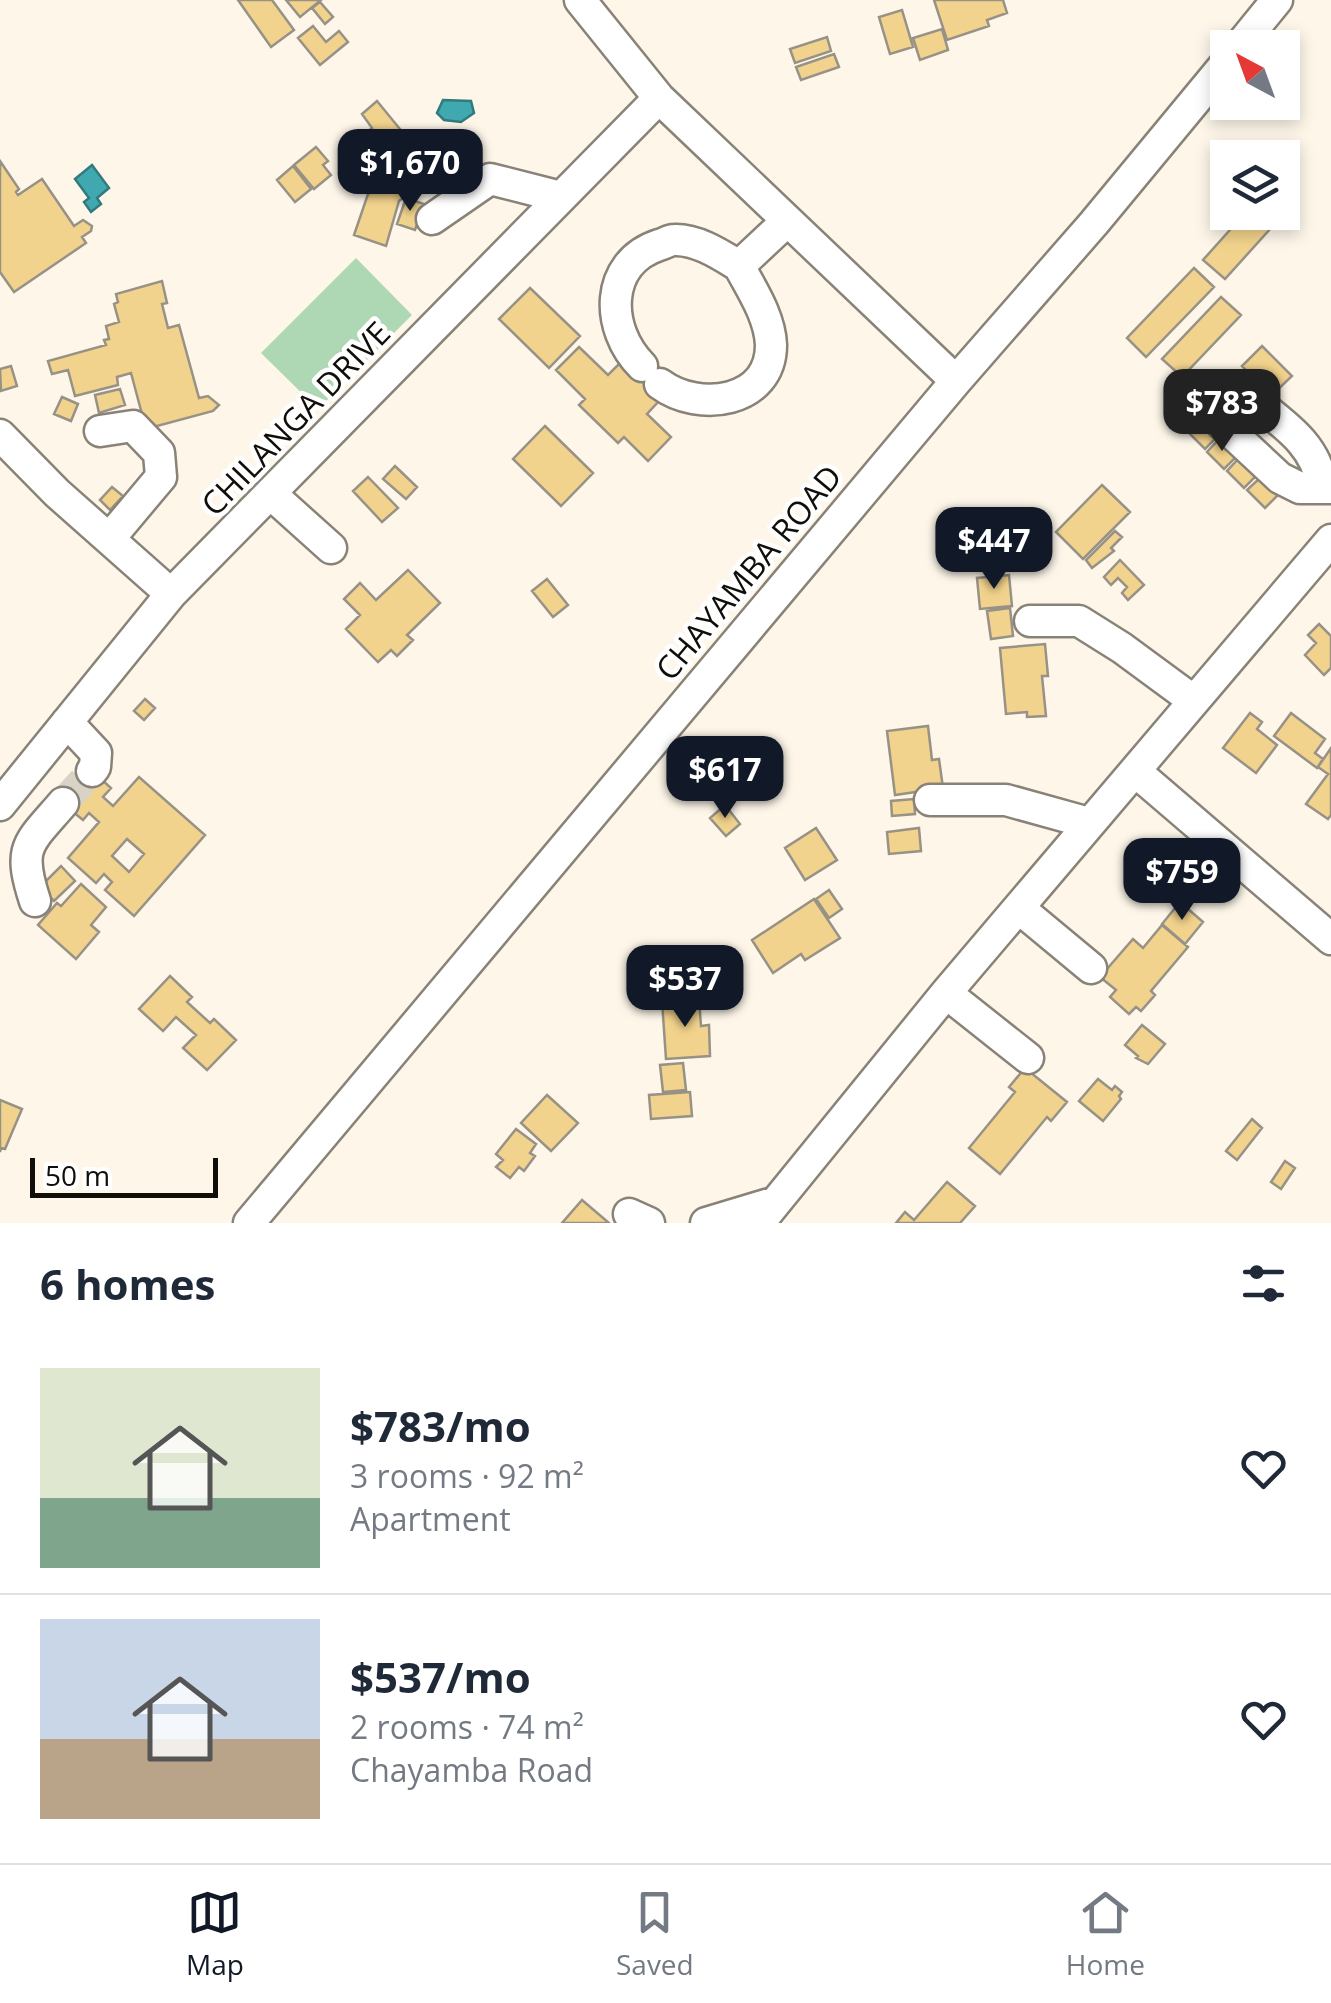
<!DOCTYPE html>
<meta charset="utf-8">
<style>
:root{--surface:#fff;--page:#f6f6f7;--text:#1f2937;--muted:#747a83;--line:#e0e1e3;--accent:#111827}
body{margin:0;font-family:"Open Sans",sans-serif;background:var(--page);color:var(--text);height:100vh;display:flex;flex-direction:column;font-size:38px;white-space:nowrap}
*{box-sizing:border-box;margin:0}
p{font-size:32px;color:var(--muted)}
.icon{flex:none;width:55px;height:55px;fill:none;stroke:currentColor;stroke-width:2;stroke-linecap:round;stroke-linejoin:round}
.map{position:relative;height:1223px;overflow:hidden}
.side{display:flex;flex-direction:column;background:var(--surface);flex:1}
.side>*{flex:none}
.needle{width:65px;rotate:319deg}
.fabs{position:absolute;left:1210px;top:30px;display:grid;gap:20px}
.fabs a{display:grid;place-items:center;width:90px;height:90px;border-radius:0px;background:var(--surface);box-shadow:0 5px 15px #0003;font-size:50px}
.scale{position:absolute;left:30px;bottom:25px;width:188px;box-sizing:border-box;padding-left:10px;border:5px solid #100e09;border-top:0;font-size:28px;line-height:35px;white-space:nowrap;color:#100e09;-webkit-text-stroke:8px #fff;paint-order:stroke}
.price{position:absolute;translate:-50% -85px;padding:0 22px;border-radius:20px;background:var(--accent);color:#fff;font-size:32px;line-height:65px;filter:drop-shadow(0 2px 5px #0008)}
.price::after{content:'';position:absolute;left:50%;top:60px;width:30px;height:22px;margin-left:-15px;background:inherit;clip-path:polygon(0 0,100% 0,50% 100%)}
.price.active{background:#222;color:#fff}
ul{padding:0;list-style:none}
li{display:flex;align-items:center;gap:30px;height:250px;padding:0 40px}
li+li{border-top:2px solid var(--line)}
li span{display:grid;place-items:center;flex:none;width:280px;height:200px;border-radius:0px;color:#555}
li>.icon{margin-inline-start:auto}
span .icon{width:120px;height:120px;fill:#fffc;stroke-width:1}
li b{font-size:42px}
h2{display:flex;justify-content:space-between;align-items:center;height:120px;padding:0 40px;font-size:42px}
.menu{display:flex;justify-content:space-around;align-items:center;height:140px;border-top:2px solid var(--line);background:var(--surface);font-size:28px;color:var(--muted)}
.menu a{display:grid;justify-items:center;gap:5px}
.menu .active{color:var(--accent)}
.map>svg:first-child{display:block}
</style>
<div class="map">
<svg width="1331" height="1223" viewBox="0 0 1331 1223">
<rect width="100%" height="100%" fill="#fdf6e9"/>
<path fill="#aed7b3" d="M356 258 412 315 318 409 261 353Z"/>
<path fill="#40a9b0" stroke="#327a7e" stroke-width="2.5" d="M443 100 471 101 474 113 461 122 444 120 437 113Z
M92 165 109 188 97 198 101 204 91 212 84 202 89 198 75 179Z"/>
<path fill="#f2d38d" stroke="#989286" stroke-width="2.5" fill-rule="evenodd" d="M238 0H272L294 30 271 47Z
M286 0H321L300 17Z
M934 0H1003L1007 13 987 20 989 26 947 40Z
M320 2 333 17 325 24 312 8Z
M902 10 913 47 890 54 879 17Z
M313 26 326 42 339 31 348 42 320 65 298 38Z
M942 29 948 50 920 60 913 38Z
M827 37 831 51 795 63 790 49Z
M834 54 839 67 801 80 796 67Z
M377 101 422 156 428 150 468 163 459 189 449 197 426 189 418 196 409 193 399 201 386 246 354 235 368 194 381 184 375 176 391 164 383 155 380 158 362 136 372 128 362 114Z
M316 147 328 161 323 165 331 175 314 189 294 165Z
M0 161 19 189 16 192 18 195 42 179 74 226 83 220 92 226 91 231 82 237 86 243 14 292 0 272Z
M293 166 311 189 295 202 277 180Z
M406 198 424 204 415 230 397 224Z
M1246 212H1254L1271 228 1225 279 1203 260Z
M1194 268 1214 287 1146 357 1127 338Z
M162 281 167 303 162 304 168 328 179 325 199 398 208 396 219 405 213 411 146 429 131 373 117 377 118 385 75 396 68 370 52 374 48 361 106 345 104 340 109 339 106 326 119 322 114 304 118 302 116 294Z
M530 288 580 336 549 368 499 319Z
M1221 297 1241 315 1182 377 1162 359Z
M1262 346 1292 376 1271 396 1242 366Z
M579 347 608 375 619 364 631 376 649 358 668 376 650 394 658 402 647 414 671 437 648 461 624 437 618 443 579 405 585 399 556 370Z
M11 366 17 386 1 391 0 369Z
M120 389 125 405 99 413 95 395Z
M62 397 78 404 71 421 54 414Z
M1181 401 1198 418 1186 430 1169 413Z
M1199 419 1217 437 1205 449 1187 431Z
M545 426 593 473 561 506 513 459Z
M1220 438 1238 455 1224 469 1207 452Z
M1240 457 1257 475 1244 488 1227 471Z
M395 466 417 487 406 499 383 479Z
M368 477 398 508 382 522 353 491Z
M1261 477 1278 495 1265 508 1247 490Z
M1102 485 1130 512 1083 559 1056 532Z
M112 487 123 496 110 510 100 500Z
M1115 531 1122 537 1111 548 1114 551 1092 568 1086 560Z
M1120 560 1144 585 1128 600 1122 593 1127 587 1118 578 1111 585 1104 577Z
M408 570 440 603 407 635 413 640 397 656 391 650 378 662 346 629 360 615 344 599 360 583 376 600Z
M1009 575 1012 606 980 609 977 578Z
M547 579 568 605 553 617 532 591Z
M1010 608 1013 636 991 639 987 611Z
M1319 624 1331 636V668L1324 675 1305 655 1316 643 1308 635Z
M1045 644 1048 676H1042L1046 716 1027 717V712L1006 714 1000 648Z
M145 699 155 708 144 720 134 711Z
M1250 713 1262 722 1257 729 1277 745 1256 773 1223 748Z
M1291 713 1325 739 1315 753 1323 759 1317 768 1274 736Z
M928 726 932 760 939 759 943 788 895 795 887 731Z
M1331 748V815L1328 819 1306 804 1328 774 1318 767Z
M90 769 111 788 103 797 113 806 139 777 205 835 134 916 105 890 112 882 104 874 96 883 68 858 99 822 89 813 83 820 61 802ZM127 839 144 854 129 872 112 856Z
M914 799 915 814 892 816 891 801Z
M725 805 740 824 726 836 710 818Z
M816 828 837 860 805 880 785 848Z
M919 828 921 851 889 854 887 832Z
M61 866 75 881 54 901 40 887Z
M81 884 106 907 91 925 99 932 76 959 38 925 57 903 61 906Z
M829 890 842 909 829 918 816 899Z
M814 899 840 938 805 960 801 954 773 973 752 940Z
M1180 902 1203 922 1185 944 1162 924Z
M1162 925 1188 947 1151 991 1155 995 1141 1011 1136 1007 1129 1014 1110 997 1116 990 1100 977 1133 939 1143 948Z
M713 951 715 996 656 1000 654 955Z
M170 976 192 997 187 1002 210 1023 214 1019 236 1040 207 1070 183 1048 196 1035 176 1017 163 1031 139 1009Z
M699 999 701 1026 709 1025 710 1056 666 1059 662 1001Z
M1142 1025 1165 1044 1148 1064 1136 1058 1138 1056 1125 1045Z
M683 1063 686 1090 663 1092 660 1065Z
M1025 1068 1067 1102 1051 1121 1047 1117 1000 1174 969 1148 1015 1092 1009 1087Z
M1098 1079 1112 1090 1115 1086 1122 1092 1119 1096 1121 1099 1103 1121 1079 1101Z
M690 1092 692 1116 651 1119 649 1095Z
M547 1095 578 1123 551 1151 521 1123Z
M0 1100 22 1109 5 1149 1 1148 0 1152Z
M1252 1119 1262 1128 1237 1160 1226 1151Z
M516 1129 536 1144 530 1153 535 1156 524 1171 519 1167 510 1178 496 1167 503 1160 496 1154Z
M1285 1161 1295 1168 1281 1189 1271 1182Z
M947 1182 975 1206 960 1223H896L905 1212 914 1220Z
M582 1200 609 1223H562Z"/>
<g fill="none" stroke-linecap="round" stroke-linejoin="round">
<path stroke="#d9d3c7" stroke-width="30" stroke-dasharray="30 15" stroke-linecap="butt" d="M63 803 92 771"/>
<defs>
<path id="minor" d="M580 0 659 98 956 381
M1238 48 1277 0
M432 219 490 179 561 197
M642 366C605 329 604 263 659 245 664 244 669 240 674 240 697 239 721 255 739 266L786 222
M660 384C699 413 771 403 771 345 770 317 752 290 739 266
M100 431 133 426 159 453 161 477 109 539
M0 435 57 493 171 594
M1322 486C1316 441 1278 421 1245 393L1234 392 1217 413 1221 423 1280 478 1300 488H1331
M272 495 331 548
M1030 621H1079L1122 648 1194 701
M67 722 96 753 95 767 92 771
M1135 771 1331 939
M930 800H1006L1089 823
M0 805 171 594 659 98
M35 901C17 846 28 844 63 803
M1020 909 1091 968
M946 993 1028 1058
M629 1214 649 1223
M249 1223 956 381 1094 223 1228 61
M706 1223 776 1202
M759 1223 946 993 1331 540"/>
</defs>
<use href="#minor" stroke="#898377" stroke-width="35"/>
<use href="#minor" stroke="#fff" stroke-width="30"/>
</g>
<g text-anchor="middle" stroke-width="9" stroke-linejoin="round" paint-order="stroke">
<g font-size="32" fill="#100e09" stroke="#fff">
<text transform="translate(296 419) rotate(-46)" y="11">CHILANGA DRIVE</text>
<text transform="translate(749 573) rotate(-50)" y="11">CHAYAMBA ROAD</text>
</g>
</g>
</svg>
<div class="fabs">
<a><svg class="needle" viewBox="-14 -14 28 28"><path d="M0-13l5 13h-10z" fill="#e53935"/><path d="M0 13l5-13h-10z" fill="#747a83"/></svg></a>
<a><svg class="icon" aria-label="layers" viewBox="0 0 24 24"><path d="M12 4l9 5-9 5-9-5zM3 14l9 5 9-5"/></svg></a>
</div>
<div class="scale">50 m</div>
<b class="price" style="left:410px;top:214px">$1,670</b>
<b class="price active" style="left:1222px;top:454px">$783</b>
<b class="price" style="left:994px;top:592px">$447</b>
<b class="price" style="left:725px;top:821px">$617</b>
<b class="price" style="left:1182px;top:923px">$759</b>
<b class="price" style="left:685px;top:1030px">$537</b>
</div>
<section class="side">
<h2>6 homes<svg class="icon" aria-label="filters" viewBox="0 0 24 24"><path d="M4 7h16M4 17h16"/><circle cx="9" cy="7" r="2"/><circle cx="15" cy="17" r="2"/></svg></h2>
<ul>
<li><span style="background:linear-gradient(#dfe7d0 65%,#7fa58c 0)"><svg class="icon" aria-label="home" viewBox="0 0 24 24"><path d="M3 11l9-7 9 7M6 9v11h12V9"/></svg></span><div><b>$783/mo</b><p>3 rooms · 92 m²</p><p>Apartment</p></div><svg class="icon" aria-label="heart" viewBox="0 0 24 24"><path d="M12 20l-8-8c-3-5 5-10 8-4 3-6 11-1 8 4z"/></svg></li>
<li><span style="background:linear-gradient(#c9d6e8 60%,#b9a48a 0)"><svg class="icon" aria-label="home" viewBox="0 0 24 24"><path d="M3 11l9-7 9 7M6 9v11h12V9"/></svg></span><div><b>$537/mo</b><p>2 rooms · 74 m²</p><p>Chayamba Road</p></div><svg class="icon" aria-label="heart" viewBox="0 0 24 24"><path d="M12 20l-8-8c-3-5 5-10 8-4 3-6 11-1 8 4z"/></svg></li>
</ul>
</section>
<nav class="menu">
<a class="active"><svg class="icon" aria-label="map" viewBox="0 0 24 24"><path d="M3 6l6-2 6 2 6-2v14l-6 2-6-2-6 2zM9 4v14M15 6v14"/></svg>Map</a>
<a><svg class="icon" aria-label="saved" viewBox="0 0 24 24"><path d="M7 4h10v16l-5-4-5 4z"/></svg>Saved</a>
<a><svg class="icon" aria-label="home" viewBox="0 0 24 24"><path d="M3 11l9-7 9 7M6 9v11h12V9"/></svg>Home</a>
</nav>
